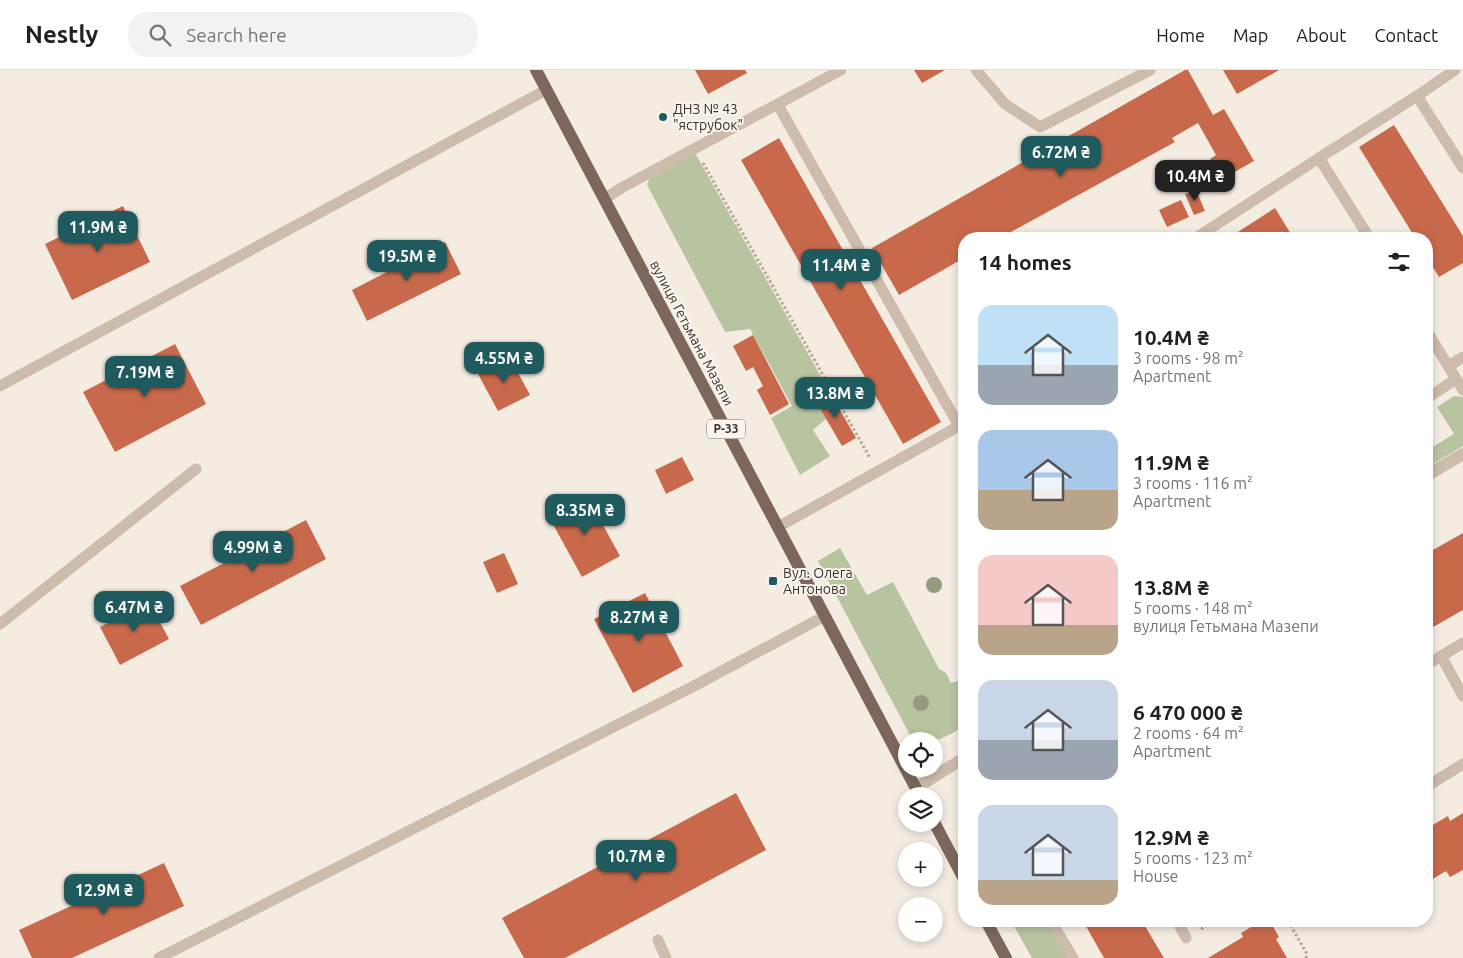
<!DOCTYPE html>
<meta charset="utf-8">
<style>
:root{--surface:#fff;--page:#f2f2f2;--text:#202124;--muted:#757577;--line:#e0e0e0;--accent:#1f5a5e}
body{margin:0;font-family:Ubuntu,sans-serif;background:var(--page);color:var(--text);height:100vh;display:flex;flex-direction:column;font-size:19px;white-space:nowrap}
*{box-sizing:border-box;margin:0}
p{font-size:16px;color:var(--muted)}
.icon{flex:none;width:28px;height:28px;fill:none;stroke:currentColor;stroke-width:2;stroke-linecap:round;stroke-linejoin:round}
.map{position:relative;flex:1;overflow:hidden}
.side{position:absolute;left:958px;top:162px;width:475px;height:695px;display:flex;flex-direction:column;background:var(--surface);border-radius:20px;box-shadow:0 2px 8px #0003}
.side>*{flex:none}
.controls{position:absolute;left:898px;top:662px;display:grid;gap:10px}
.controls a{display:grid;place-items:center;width:45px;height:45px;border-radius:50%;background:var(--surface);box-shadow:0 2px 8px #0003;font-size:25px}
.price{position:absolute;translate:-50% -42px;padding:0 11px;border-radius:10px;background:var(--accent);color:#fff;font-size:16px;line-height:32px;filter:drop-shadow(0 1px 2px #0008)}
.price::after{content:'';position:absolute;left:50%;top:30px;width:15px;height:11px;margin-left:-8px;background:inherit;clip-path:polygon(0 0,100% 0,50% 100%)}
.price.selected{background:#222;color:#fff}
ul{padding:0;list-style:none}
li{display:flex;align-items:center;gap:15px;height:125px;padding:0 20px}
li span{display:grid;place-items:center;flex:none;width:140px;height:100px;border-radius:15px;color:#555}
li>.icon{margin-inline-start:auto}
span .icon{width:60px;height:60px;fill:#fffc;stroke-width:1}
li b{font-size:21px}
h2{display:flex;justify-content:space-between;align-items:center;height:60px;padding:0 20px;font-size:21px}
header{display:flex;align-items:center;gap:30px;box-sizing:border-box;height:70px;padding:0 25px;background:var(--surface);border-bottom:1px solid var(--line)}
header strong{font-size:24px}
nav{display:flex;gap:28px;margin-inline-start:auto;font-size:18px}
.search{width:350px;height:45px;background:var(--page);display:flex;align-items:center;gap:12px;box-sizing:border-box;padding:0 18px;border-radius:20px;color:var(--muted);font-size:19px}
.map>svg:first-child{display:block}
</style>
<header>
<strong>Nestly</strong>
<div class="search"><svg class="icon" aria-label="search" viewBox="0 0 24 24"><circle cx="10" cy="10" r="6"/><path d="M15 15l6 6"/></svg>Search here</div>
<nav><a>Home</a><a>Map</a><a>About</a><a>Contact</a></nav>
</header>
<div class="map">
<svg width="1463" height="888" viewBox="0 0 1463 888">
<rect width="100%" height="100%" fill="#f4ebe1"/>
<path fill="#b8c4a0" d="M695 83 829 321 815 330 826 349 813 360 830 386 800 405 771 348 792 336 750 259 725 262 647 115 650 107Z
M1454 326 1463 327V376L1426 398V381L1454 364 1437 337Z
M840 478 867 525 893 512 939 599 946 603 951 613 964 609V656C946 667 933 676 912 669L818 491Z
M1011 851H1051L1073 888H1032Z"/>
<path fill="#c8694b" d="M695 0H745L747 3 708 24Z
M914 0H945L922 13Z
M1185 0H1188L1213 45 1224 39 1254 91 1222 109 1210 89 1216 85 1198 53 1172 68 1175 72 998 169H964V188L899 225 872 178Z
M1223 0H1279L1237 24Z
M1394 55 1463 166V193L1439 207 1426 186V169H1416L1359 77Z
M779 68 941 352 903 374 741 90Z
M1196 120 1205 141 1194 145 1185 124Z
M1181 130 1189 147 1167 157 1159 140Z
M123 136 150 192 72 230 45 174Z
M1275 138 1294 169H1227Z
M445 172 461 204 367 251 352 220Z
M753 265 789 334 770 345 757 320 763 316 753 297 746 301 733 276Z
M175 274 206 334 115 382 83 322Z
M510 288 530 325 498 341 478 304Z
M829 321 856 368 842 376 815 330Z
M682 387 694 410 666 424 655 400Z
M587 426 620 486 582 507 549 447Z
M306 450 326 489 201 555 180 516Z
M964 462V475H963L960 463Z
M1463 463V540L1426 561V484Z
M504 483 518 514 497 523 483 492Z
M645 523 683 596 633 623 594 549Z
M149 532 169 569 120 595 100 557Z
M736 723 766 780 565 888H524L502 848Z
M1463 743V800L1450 807 1446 801 1426 813V759L1448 746 1450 751Z
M164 793 184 836 72 888H32L19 860Z
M1083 851H1142L1164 888H1104Z
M1261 851H1270L1279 867 1276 869 1287 888H1208L1243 867 1241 863Z"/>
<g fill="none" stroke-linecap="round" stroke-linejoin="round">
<path stroke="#b9a596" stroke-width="3" stroke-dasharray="2.5 2.5" stroke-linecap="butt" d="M703 93 870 388
M1288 851 1307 884 1306 888
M1201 859 1215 851"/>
<path stroke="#cdbbac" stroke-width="11" d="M976 0 1005 34 1040 57 1150 0
M1417 26 1455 0
M604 129 623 117 841 0
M1194 169 1319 88
M1370 169 1319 88 1417 26 1463 98
M1426 260 1463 320
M1449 296 1463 287
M0 316 546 20
M1426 329 1456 309
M778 457 959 356 778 35
M0 554 196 399
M1441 586 1463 626
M1426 595 1463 573
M1426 717 1463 694
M1051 851 1073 888
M1177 851 1186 868
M658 870 666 888
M159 888 694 616 825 546"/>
<path stroke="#cdbbac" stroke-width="12" d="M1426 406 1463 384
M916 718 964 688"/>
<path stroke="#7d675c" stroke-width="12" d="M536 0 920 726
M934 752 964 809
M986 851 1006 888"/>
</g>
<g fill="#969b7f">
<circle cx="934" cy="515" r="8"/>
<circle cx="921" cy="633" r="8"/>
</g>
<g fill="#1f5a5e" stroke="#fbf5ee" stroke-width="2">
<circle cx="663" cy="47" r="5"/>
<rect x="768" y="506" width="10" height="10" rx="2.5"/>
</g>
<g text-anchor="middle" stroke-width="4" stroke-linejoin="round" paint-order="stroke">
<rect fill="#fbf5ee" stroke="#756b66" stroke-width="1" x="707" y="349.5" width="38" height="19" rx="4"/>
<g font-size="12" font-weight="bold" fill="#3b302b">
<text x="726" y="363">Р-33</text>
</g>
<g font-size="14" fill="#3b302b" stroke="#fbf5ee" text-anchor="start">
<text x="673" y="44">ДНЗ № 43<tspan x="673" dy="16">"яструбок"</tspan></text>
<text x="783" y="508">Вул. Олега<tspan x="783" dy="16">Антонова</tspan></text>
</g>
<g font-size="14" fill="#3b302b" stroke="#fbf5ee">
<text transform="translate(692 263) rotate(62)" y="5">вулиця Гетьмана Мазепи</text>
</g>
</g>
</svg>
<div class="controls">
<a><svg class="icon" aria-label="locate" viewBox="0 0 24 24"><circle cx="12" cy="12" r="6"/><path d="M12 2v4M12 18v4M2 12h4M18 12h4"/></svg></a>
<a><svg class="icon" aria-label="layers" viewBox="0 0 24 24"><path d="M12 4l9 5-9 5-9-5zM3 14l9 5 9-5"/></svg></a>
<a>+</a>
<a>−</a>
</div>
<b class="price" style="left:1061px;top:108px">6.72M ₴</b>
<b class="price selected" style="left:1195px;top:132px">10.4M ₴</b>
<b class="price" style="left:98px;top:183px">11.9M ₴</b>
<b class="price" style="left:407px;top:212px">19.5M ₴</b>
<b class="price" style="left:841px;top:221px">11.4M ₴</b>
<b class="price" style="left:504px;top:314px">4.55M ₴</b>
<b class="price" style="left:145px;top:328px">7.19M ₴</b>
<b class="price" style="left:835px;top:349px">13.8M ₴</b>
<b class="price" style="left:585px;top:466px">8.35M ₴</b>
<b class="price" style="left:253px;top:503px">4.99M ₴</b>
<b class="price" style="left:134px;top:563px">6.47M ₴</b>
<b class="price" style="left:639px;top:573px">8.27M ₴</b>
<b class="price" style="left:636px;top:812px">10.7M ₴</b>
<b class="price" style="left:104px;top:846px">12.9M ₴</b>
<section class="side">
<h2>14 homes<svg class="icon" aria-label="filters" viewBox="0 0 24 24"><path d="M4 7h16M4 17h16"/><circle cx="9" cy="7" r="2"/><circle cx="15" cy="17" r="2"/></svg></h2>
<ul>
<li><span style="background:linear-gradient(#bfe0f5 60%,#9aa5b1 0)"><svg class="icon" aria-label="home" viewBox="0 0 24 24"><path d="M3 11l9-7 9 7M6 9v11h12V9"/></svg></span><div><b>10.4M ₴</b><p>3 rooms · 98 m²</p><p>Apartment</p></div></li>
<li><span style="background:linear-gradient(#a9c7e8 60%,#b9a48a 0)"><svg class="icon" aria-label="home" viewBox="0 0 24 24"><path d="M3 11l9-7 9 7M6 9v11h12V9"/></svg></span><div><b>11.9M ₴</b><p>3 rooms · 116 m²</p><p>Apartment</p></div></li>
<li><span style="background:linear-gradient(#f6c9c9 70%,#b9a48a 0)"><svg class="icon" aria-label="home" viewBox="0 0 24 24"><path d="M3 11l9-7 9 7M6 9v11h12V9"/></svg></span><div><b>13.8M ₴</b><p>5 rooms · 148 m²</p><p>вулиця Гетьмана Мазепи</p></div></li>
<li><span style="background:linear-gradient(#c9d6e8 60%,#9aa5b1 0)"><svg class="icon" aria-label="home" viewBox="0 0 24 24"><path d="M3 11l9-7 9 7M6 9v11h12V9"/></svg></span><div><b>6 470 000 ₴</b><p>2 rooms · 64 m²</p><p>Apartment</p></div></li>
<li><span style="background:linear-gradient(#c9d6e8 75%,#b9a48a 0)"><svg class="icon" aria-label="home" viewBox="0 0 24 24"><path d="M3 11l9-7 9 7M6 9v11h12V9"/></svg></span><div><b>12.9M ₴</b><p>5 rooms · 123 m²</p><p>House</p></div></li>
</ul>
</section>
</div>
